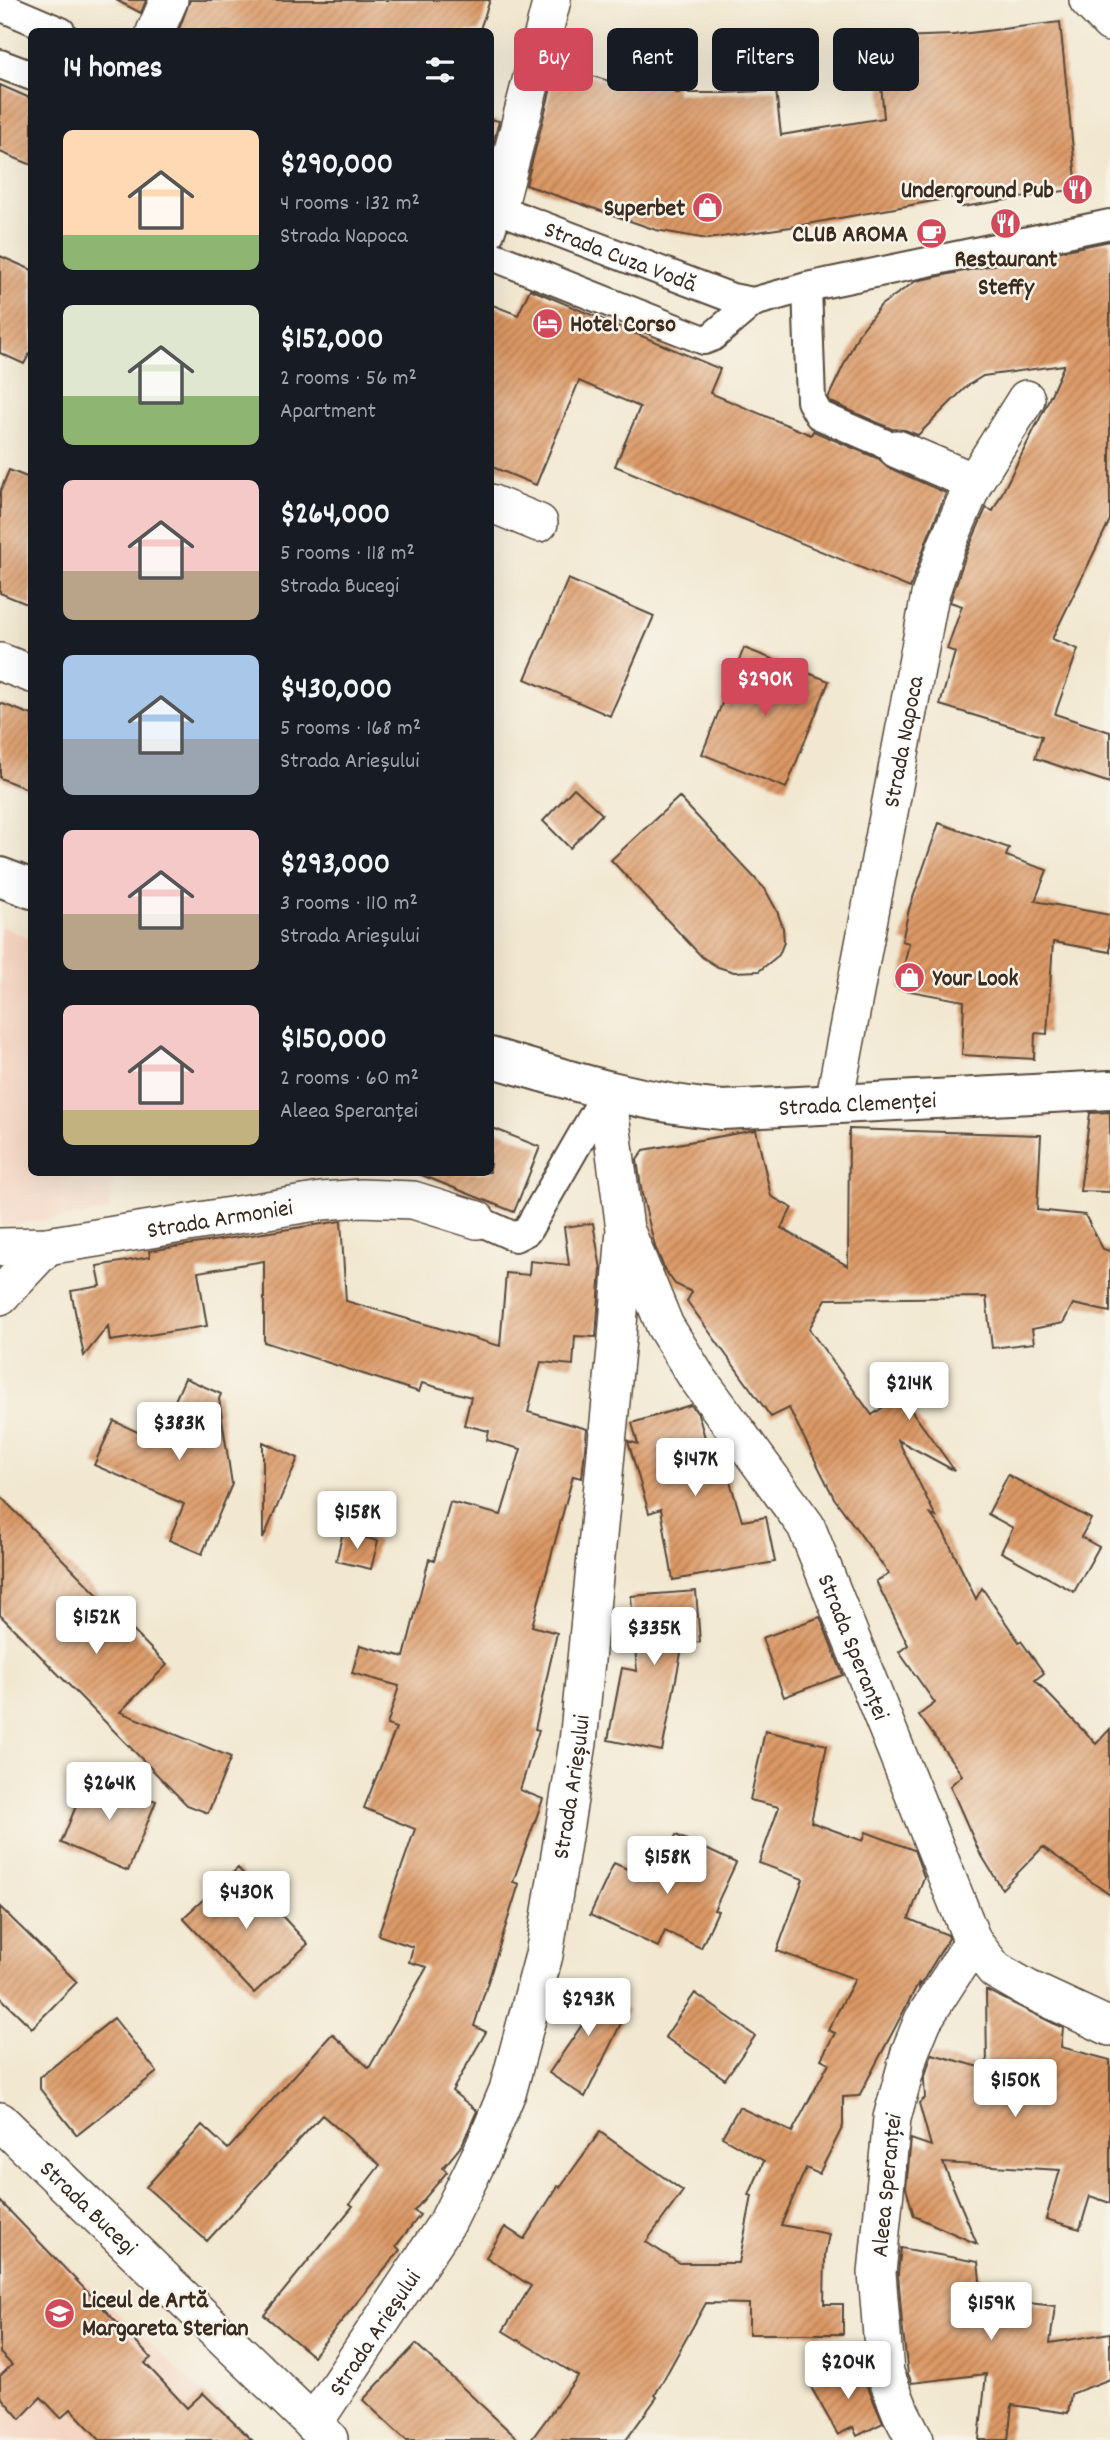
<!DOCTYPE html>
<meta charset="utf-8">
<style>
:root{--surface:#171b24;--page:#20242c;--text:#f1f3f6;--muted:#9ea1a6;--accent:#d1495b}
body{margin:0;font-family:Dekko,sans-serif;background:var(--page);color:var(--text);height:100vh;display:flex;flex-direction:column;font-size:26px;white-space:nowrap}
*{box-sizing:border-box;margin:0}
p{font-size:23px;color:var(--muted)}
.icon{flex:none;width:38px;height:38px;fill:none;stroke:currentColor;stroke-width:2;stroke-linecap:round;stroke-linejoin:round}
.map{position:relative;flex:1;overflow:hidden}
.details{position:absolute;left:28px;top:28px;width:466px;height:1148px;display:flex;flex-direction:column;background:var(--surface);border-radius:10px;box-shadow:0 7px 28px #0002}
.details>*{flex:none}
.top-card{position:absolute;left:514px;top:28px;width:490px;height:63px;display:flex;gap:14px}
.price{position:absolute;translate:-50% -60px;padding:0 16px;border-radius:7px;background:#fff;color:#222;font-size:23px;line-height:46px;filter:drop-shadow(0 2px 4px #0008)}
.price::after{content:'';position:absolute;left:50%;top:42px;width:21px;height:16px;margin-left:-10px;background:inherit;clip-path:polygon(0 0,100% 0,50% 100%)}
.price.on{background:var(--accent);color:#fff}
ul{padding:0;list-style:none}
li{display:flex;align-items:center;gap:21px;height:175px;padding:0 35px}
li span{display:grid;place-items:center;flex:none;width:196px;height:140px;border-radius:10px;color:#555}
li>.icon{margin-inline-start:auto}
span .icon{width:84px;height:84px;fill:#fffc;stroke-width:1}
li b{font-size:30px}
h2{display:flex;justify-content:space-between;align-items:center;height:84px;padding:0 35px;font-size:30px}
.tag{padding:0 24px;border-radius:10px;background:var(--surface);box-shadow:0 7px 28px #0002;font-size:24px;line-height:63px}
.tag.on{background:var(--accent);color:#fff}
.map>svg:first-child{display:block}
</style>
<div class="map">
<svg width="1110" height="2440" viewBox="0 0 1110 2440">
<defs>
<pattern id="building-hatch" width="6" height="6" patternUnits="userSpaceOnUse" patternTransform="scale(1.75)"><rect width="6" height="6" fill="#db9865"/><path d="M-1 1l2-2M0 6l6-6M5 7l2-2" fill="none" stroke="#b37c53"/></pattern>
</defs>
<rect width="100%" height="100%" fill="#f7f3e8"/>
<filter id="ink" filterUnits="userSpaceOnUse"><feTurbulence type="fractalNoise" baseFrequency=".0143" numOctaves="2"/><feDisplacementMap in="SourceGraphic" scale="14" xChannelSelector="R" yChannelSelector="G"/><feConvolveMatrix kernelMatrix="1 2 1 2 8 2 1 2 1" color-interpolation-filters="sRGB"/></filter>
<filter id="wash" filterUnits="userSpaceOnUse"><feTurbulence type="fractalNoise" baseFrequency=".00686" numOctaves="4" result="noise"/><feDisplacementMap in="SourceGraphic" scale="28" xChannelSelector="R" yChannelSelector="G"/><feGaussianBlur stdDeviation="1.57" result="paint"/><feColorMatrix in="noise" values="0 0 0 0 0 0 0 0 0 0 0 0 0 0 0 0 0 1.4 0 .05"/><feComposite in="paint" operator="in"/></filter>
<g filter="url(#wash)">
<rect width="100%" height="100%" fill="#f2e8d1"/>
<path fill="#f4d3c0" d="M0 926 31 939 32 1172 115 1173 108 1212 0 1226Z
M0 2201 236 2425 223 2440H0Z"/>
<g id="blocks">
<path fill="url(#building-hatch)" d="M116 0H146L141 13Z
M190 0H490L479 32H178Z
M1060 22 1077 189 962 207 961 196 791 227 707 239 656 230 526 185 557 65 628 87 632 60 668 64V74L675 75 676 93H725L776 90 781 135 884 118 881 84 899 81 898 37 953 35Z
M0 85 32 99V165L0 152Z
M490 119 499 121 490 156Z
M1110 241V520L1052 639 1078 649 1055 714 1110 732V783L1035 758 1042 736 940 705 955 652 947 649 962 606 950 602 966 554 986 508 993 511 1044 410 1064 365 983 376 967 386 918 435 905 430 892 429 831 402 828 398 858 335 881 305 916 281Z
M0 256 32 270V349L24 364 0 353Z
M530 289 720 369 710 393 811 435 813 431 879 459 889 468 946 493 927 539 910 588 615 466 640 407 579 381 536 485 490 466V304L518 315Z
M9 470 32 479V606L0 593V492Z
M568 579 654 616 610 716 525 679Z
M744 648 829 681 786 788 702 754Z
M0 703 32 715V791L0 778Z
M574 788 602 814 570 848 543 821Z
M679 797 765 889 777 911 783 928 784 942 779 955 759 971 734 972 718 967 702 957 611 860Z
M939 823 1009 848 1006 856 1047 870 1035 901 1110 915V952L1053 942 1047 1034 1035 1033 1034 1059 962 1055 964 1001 899 989 909 943 902 941 909 909Z
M1110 1112V1192L1080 1191 1090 1113Z
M490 1127 540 1147 514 1212 419 1174 490 1172Z
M849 1129 1041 1135 1037 1210 1085 1215 1103 1249 1110 1251V1312L1073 1304 1063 1323 1032 1329 1034 1343 992 1348 986 1297 826 1299 809 1329 872 1415 900 1395 955 1471 898 1440 936 1517 931 1515 944 1533 976 1599 982 1588 1019 1642 1021 1641 1044 1673 1035 1680 1096 1744 1110 1729V1895L1043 1847 1002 1889 982 1856V1858L950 1786 962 1775 919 1715 935 1703 899 1652 908 1645 876 1581 889 1574 834 1498 789 1408 771 1417 687 1301 692 1292 675 1284 665 1270 655 1247 642 1194 637 1160 644 1150 756 1130 771 1196 792 1208 781 1228 848 1266Z
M341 1221 346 1301 500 1346 506 1273 529 1275 530 1261 569 1265 564 1227 593 1223 601 1269 596 1337 575 1336 573 1365 541 1362 528 1412 587 1429 582 1478 573 1476 532 1626 557 1633 535 1729 539 1730 520 1790 543 1799 513 1882 519 1884 474 2026 486 2032 452 2091 477 2111 462 2145 443 2168 447 2172 414 2211 420 2215 396 2246 400 2250 313 2356 264 2315 353 2206 350 2204 380 2165 322 2115 207 2241 146 2187 202 2125 228 2149 332 2034 369 2068 427 1967 409 1962 413 1947 378 1935 415 1829 364 1808 396 1728 387 1725 399 1686 352 1673 360 1645 404 1657 429 1559 434 1561 450 1502 501 1515 521 1449 487 1440 489 1431 464 1425 471 1397 422 1383 419 1392 264 1342V1261L198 1272 207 1326 110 1341 108 1326 84 1356 71 1291 101 1286 97 1266 150 1257 149 1251Z
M185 1378 221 1394 219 1399 232 1484 202 1554 169 1540 184 1504 94 1465 114 1421 157 1441Z
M691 1405 698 1414 709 1451 720 1448 742 1521 766 1517 775 1562 673 1580 661 1509 649 1513 628 1441 638 1444 632 1423Z
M263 1442 298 1458 263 1539Z
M1008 1475 1091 1519 1081 1537 1099 1547 1074 1592 1001 1552 1013 1528 988 1514Z
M0 1496 167 1665 120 1712 231 1757 208 1813 187 1805 0 1615Z
M343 1532 378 1541 371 1569 336 1561Z
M696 1591 700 1642 683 1643 662 1751 608 1740 622 1668 637 1671 631 1596Z
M820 1617 843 1675 784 1697 762 1638Z
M765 1731 827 1745 811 1822 863 1841 866 1832 914 1850 924 1877 909 1919 948 1935 949 1938 919 1987V1982L859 2096 843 2097V2126L819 2174 806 2168 781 2225 829 2234 825 2254 824 2304H843V2334H749V2304L706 2303 655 2395 657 2397 626 2440H531L578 2376 503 2331 531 2286 486 2257 505 2227 524 2239 558 2186 560 2187 600 2132 683 2191 646 2242 679 2263H739L752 2196 749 2195 764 2161 722 2137 739 2107 792 2132 829 2063 821 2059 835 2033 828 2030 855 1979 777 1951 803 1879 759 1863 779 1807 750 1800Z
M89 1774 156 1801 128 1871 61 1843Z
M676 1835 736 1863 714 1910 718 1911 701 1948 665 1931 658 1947 590 1915 614 1863 654 1881Z
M238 1868 308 1944 254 1993 183 1918Z
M0 1907 77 1982 32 2028 0 1997Z
M583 1981 627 2011 585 2097 549 2073 584 2022 565 2009Z
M986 1990 1063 2028 1061 2047 1110 2060V2203L1090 2196 1080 2229 1046 2219 1060 2170 943 2163 977 2244 914 2216 906 2188 911 2139 931 2146 919 2103 925 2098 924 2080 930 2059 932 2054 987 2069Z
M695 1993 755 2036 725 2079 665 2037Z
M114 2018 157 2072 77 2135 40 2089V2077Z
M0 2201 151 2358 145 2363 187 2408 203 2393 252 2440H100L71 2409 61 2418 41 2397 20 2419 0 2396V2376L12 2365 0 2353Z
M901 2248 978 2262 982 2298 1055 2306 1050 2343 1110 2333V2379L1071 2394 1068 2413 1012 2405 1008 2440H979L986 2374 912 2383 908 2374 902 2323 898 2273Z
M416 2344 519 2440H406L363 2400Z
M854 2362 869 2390 883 2423 857 2436 853 2427 838 2435 811 2387Z"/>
</g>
</g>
<g filter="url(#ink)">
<use href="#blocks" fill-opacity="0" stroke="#564639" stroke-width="2"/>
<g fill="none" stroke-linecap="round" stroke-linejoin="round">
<defs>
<g id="pedestrian">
<path d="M0 6 61 32"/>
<path d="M0 64 32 76"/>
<path id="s1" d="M490 206 732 298 753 302 807 287 1110 224"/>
<path d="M490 233 498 209"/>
<path d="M490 255 704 340 712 337 753 302"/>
<path d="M807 287 811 401 819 415 897 449"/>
<path d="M477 1220 515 1237 527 1231 607 1092"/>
</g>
<g id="minor">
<path d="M1088 0 1110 23"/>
<path d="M155 32 169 0"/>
<path d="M498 209 552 0"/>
<path d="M897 449 974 482"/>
<path d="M490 503 539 523"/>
<path d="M0 662 32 674"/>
<path id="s2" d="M834 1103 930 595 946 547 974 482 1026 399"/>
<path id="s3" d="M628 1236 665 1326 696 1376 806 1526 973 1942 995 1970 1028 1989 1110 2027"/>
<path id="s4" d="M0 1247 47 1246 322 1201 361 1198 413 1200 477 1220"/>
<path d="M0 1296 47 1246"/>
<path id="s5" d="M0 2121 329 2439"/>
<path id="s6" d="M313 2424 448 2221 483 2150 508 2090 544 1955 578 1743 617 1339 625 1229 607 1092"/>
<path id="s7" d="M915 2440 901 2413 885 2373 877 2273 892 2118 910 2052 923 2020 973 1942"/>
</g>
<g id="tertiary">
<path d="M0 877 32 889"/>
<path id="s8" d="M490 1057C568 1080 641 1103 722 1110L1110 1090"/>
</g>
</defs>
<use href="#pedestrian" stroke="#564639" stroke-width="32"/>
<use href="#minor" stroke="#564639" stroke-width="40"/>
<use href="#tertiary" stroke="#564639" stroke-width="42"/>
<use href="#pedestrian" stroke="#fff" stroke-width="28"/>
<use href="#minor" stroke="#fff" stroke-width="37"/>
<use href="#tertiary" stroke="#fff" stroke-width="38"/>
</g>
</g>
<defs>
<symbol id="restaurant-disc" viewBox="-11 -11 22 22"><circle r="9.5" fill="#d1495b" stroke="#f7f3e8"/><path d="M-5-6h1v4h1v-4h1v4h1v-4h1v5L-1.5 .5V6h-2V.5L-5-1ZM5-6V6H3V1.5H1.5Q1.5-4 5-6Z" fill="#fff"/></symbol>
<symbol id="shop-disc" viewBox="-11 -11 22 22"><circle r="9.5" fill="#d1495b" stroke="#f7f3e8"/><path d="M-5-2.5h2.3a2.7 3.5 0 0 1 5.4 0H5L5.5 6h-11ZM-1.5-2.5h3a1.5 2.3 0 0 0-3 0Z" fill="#fff"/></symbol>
<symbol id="cafe-disc" viewBox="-11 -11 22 22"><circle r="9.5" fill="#d1495b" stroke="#f7f3e8"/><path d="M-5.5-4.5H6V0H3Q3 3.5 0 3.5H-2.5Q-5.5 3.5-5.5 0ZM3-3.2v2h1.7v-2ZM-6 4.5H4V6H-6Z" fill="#fff"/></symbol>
<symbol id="hotel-disc" viewBox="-11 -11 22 22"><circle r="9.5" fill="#d1495b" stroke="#f7f3e8"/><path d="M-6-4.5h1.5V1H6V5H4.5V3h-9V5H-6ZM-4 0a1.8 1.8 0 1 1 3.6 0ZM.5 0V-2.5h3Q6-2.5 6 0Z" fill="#fff"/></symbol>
<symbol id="university-disc" viewBox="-11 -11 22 22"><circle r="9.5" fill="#d1495b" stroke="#f7f3e8"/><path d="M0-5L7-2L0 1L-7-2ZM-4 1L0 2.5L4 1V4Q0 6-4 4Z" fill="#fff"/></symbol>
</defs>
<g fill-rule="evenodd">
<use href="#restaurant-disc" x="1060" y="172" width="35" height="35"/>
<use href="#shop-disc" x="690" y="190" width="35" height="35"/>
<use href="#restaurant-disc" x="988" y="206" width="35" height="35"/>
<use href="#cafe-disc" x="914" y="216" width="35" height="35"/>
<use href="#hotel-disc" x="530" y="306" width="35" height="35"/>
<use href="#shop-disc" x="892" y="960" width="35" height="35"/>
<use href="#university-disc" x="42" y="2296" width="35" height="35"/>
</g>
<g text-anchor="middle" stroke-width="5" stroke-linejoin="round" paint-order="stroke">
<g font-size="24" font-weight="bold" fill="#3b2a1e" stroke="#f7f3e8" text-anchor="end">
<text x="1054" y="197">Underground Pub</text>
<text x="685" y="215">Superbet</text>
<text x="908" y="241">CLUB AROMA</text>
<text x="1006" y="266" text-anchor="middle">Restaurant<tspan x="1006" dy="28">Steffy</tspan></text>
<text x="570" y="331" text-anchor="start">Hotel Corso</text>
<text x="933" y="985" text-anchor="start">Your Look</text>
<text x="82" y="2307" text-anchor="start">Liceul de Artă<tspan x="82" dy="28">Margareta Sterian</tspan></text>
</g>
<g font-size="24" fill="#3b2a1e" stroke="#f7f3e8">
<text dy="8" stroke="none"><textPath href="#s1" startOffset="140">Strada Cuza Vodă</textPath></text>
<text dy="8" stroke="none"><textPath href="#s2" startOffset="368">Strada Napoca</textPath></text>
<text dy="8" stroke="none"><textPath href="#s8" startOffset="374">Strada Clemenței</textPath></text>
<text dy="8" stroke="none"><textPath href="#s4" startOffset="222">Strada Armoniei</textPath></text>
<text dy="8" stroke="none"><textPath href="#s3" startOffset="472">Strada Speranței</textPath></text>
<text dy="8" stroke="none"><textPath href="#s6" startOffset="698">Strada Arieșului</textPath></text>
<text dy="8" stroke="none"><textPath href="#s7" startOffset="262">Aleea Speranței</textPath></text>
<text dy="8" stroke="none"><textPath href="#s5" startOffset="124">Strada Bucegi</textPath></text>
<text dy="8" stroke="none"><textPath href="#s6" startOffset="110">Strada Arieșului</textPath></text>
</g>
</g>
</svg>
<b class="price on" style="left:765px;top:718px">$290K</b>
<b class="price" style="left:909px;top:1422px">$214K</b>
<b class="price" style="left:179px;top:1462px">$383K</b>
<b class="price" style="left:695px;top:1498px">$147K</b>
<b class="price" style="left:357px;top:1551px">$158K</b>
<b class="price" style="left:96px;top:1656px">$152K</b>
<b class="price" style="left:654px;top:1667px">$335K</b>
<b class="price" style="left:109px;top:1822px">$264K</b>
<b class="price" style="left:667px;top:1896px">$158K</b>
<b class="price" style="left:246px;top:1931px">$430K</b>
<b class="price" style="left:588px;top:2038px">$293K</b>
<b class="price" style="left:1015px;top:2119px">$150K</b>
<b class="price" style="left:991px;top:2342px">$159K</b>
<b class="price" style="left:848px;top:2401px">$204K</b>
<div class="top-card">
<a class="tag on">Buy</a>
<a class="tag">Rent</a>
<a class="tag">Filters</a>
<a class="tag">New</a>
</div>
<section class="details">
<h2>14 homes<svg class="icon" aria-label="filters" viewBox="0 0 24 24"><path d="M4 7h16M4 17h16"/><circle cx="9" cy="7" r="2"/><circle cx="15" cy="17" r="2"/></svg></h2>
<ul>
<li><span style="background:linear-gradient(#ffd9b3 75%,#8fb573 0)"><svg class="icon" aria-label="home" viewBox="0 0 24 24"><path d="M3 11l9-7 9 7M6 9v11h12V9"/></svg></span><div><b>$290,000</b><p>4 rooms · 132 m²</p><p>Strada Napoca</p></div></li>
<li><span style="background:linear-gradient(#dfe7d0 65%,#8fb573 0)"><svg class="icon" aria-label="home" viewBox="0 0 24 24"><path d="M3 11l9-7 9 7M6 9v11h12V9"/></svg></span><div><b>$152,000</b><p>2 rooms · 56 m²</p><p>Apartment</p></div></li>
<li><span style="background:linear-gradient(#f6c9c9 65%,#b9a48a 0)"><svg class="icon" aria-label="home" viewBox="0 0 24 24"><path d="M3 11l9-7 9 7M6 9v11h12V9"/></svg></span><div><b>$264,000</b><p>5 rooms · 118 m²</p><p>Strada Bucegi</p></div></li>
<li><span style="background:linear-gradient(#a9c7e8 60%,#9aa5b1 0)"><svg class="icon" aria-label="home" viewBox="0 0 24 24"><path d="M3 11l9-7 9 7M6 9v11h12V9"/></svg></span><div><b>$430,000</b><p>5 rooms · 168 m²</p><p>Strada Arieșului</p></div></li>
<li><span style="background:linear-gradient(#f6c9c9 60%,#b9a48a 0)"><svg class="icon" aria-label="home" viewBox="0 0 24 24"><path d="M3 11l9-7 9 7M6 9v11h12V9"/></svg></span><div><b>$293,000</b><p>3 rooms · 110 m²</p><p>Strada Arieșului</p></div></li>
<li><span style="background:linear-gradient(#f6c9c9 75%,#c2b280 0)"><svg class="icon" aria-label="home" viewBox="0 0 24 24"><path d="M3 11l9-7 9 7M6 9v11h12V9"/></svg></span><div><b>$150,000</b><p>2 rooms · 60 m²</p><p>Aleea Speranței</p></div></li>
</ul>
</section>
</div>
